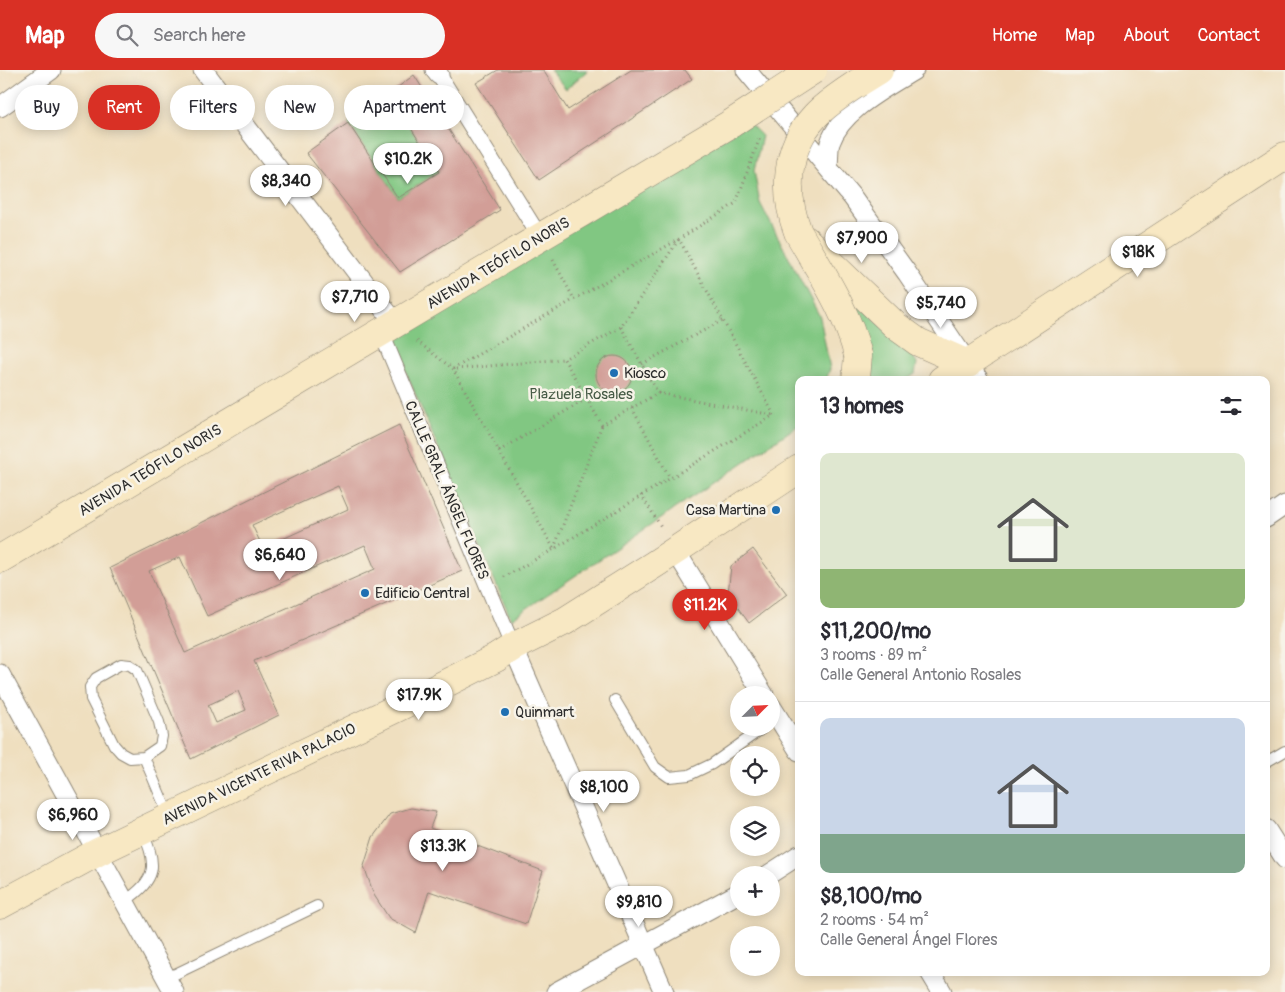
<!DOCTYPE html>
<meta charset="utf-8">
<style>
:root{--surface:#fff;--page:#f7f7f7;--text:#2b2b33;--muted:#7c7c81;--line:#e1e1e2;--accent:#d93025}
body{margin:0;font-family:Pangolin,sans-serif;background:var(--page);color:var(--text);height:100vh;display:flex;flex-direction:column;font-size:19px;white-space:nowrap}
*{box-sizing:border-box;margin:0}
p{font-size:16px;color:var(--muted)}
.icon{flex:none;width:28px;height:28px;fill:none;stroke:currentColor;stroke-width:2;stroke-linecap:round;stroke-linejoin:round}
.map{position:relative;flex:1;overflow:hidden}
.details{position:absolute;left:795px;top:306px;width:475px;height:600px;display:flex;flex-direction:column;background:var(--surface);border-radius:10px;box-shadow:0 2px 12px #0003}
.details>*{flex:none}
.guide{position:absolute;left:15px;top:15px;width:475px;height:45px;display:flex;gap:10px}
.needle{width:32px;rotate:66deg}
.tools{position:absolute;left:730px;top:616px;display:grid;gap:10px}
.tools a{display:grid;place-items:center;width:50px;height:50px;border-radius:50%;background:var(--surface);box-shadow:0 2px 12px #0003;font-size:25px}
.price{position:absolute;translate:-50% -42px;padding:0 11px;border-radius:18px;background:#fff;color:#222;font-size:16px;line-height:32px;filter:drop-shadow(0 1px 2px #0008)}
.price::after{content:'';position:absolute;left:50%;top:30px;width:15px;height:11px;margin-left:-8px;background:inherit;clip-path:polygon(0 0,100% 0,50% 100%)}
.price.selected{background:var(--accent);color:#fff}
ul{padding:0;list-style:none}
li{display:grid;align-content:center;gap:10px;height:265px;padding:0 25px}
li+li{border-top:1px solid var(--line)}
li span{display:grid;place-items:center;height:155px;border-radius:10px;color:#555}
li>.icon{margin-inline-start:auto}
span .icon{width:90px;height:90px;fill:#fffc;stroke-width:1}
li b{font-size:21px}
h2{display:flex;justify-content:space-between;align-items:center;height:60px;padding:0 25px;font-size:21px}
.pill{padding:0 18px;border-radius:22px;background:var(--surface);box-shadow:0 2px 12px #0003;font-size:18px;line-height:45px}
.pill.selected{background:var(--accent);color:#fff}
header{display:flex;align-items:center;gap:30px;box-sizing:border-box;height:70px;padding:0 25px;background:var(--accent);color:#fff}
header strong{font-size:24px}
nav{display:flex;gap:28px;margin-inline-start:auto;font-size:18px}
.search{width:350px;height:45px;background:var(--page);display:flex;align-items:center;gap:12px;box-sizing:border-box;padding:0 18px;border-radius:28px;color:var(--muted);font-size:19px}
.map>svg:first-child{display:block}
</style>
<header>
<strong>Map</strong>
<div class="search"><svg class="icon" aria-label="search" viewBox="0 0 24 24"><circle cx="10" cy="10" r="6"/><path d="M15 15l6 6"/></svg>Search here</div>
<nav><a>Home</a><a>Map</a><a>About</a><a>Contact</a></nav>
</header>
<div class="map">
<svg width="1285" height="922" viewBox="0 0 1285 922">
<rect width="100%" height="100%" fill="#f7f3e8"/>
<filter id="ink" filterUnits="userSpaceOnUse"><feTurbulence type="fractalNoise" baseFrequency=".02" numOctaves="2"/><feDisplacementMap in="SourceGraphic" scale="10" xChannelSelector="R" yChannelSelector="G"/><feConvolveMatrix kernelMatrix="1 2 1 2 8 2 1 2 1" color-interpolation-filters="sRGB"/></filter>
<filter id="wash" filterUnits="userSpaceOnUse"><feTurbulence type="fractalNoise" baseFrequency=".0096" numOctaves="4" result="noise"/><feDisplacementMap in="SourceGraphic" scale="20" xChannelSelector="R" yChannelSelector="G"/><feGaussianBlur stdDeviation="1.12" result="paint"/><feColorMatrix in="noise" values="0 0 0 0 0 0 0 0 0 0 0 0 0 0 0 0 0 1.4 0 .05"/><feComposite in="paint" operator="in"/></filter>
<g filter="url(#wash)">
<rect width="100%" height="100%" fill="#efdfbf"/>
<path fill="#81c782" stroke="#567956" d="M550 0H588L566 19Z
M389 24 439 102 398 128 348 53Z
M749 53 762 66 754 101 760 133 820 247 830 299 826 310H799V355L511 549 391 267Z
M842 219 911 283 917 293 915 304 906 310H867L872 291 867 264Z"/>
<g id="blocks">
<path fill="#d29e97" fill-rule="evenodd" d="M498 0H543L568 40 631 0H685L692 9 539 110 476 13Z
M414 5 500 140 400 202 306 83 348 53 398 128 439 102 389 24Z
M596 304a18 18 0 1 1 36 0a18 18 0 1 1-36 0Z
M399 355 462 501 254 591 279 645 191 689 110 498ZM338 416 348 439 263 478 252 455ZM365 475 375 499 185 583 149 501 180 487 207 546ZM238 621 246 640 216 653 208 635Z
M753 479 787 524 749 553 728 524 731 496Z
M411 738 436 742 430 758 543 801 526 854 429 821 416 863 389 848 374 825 364 796 373 767 390 744Z"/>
</g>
</g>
<g filter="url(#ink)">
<use href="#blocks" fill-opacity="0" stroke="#8d8575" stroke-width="1"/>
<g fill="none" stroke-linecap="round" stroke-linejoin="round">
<defs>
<path id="service" d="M121 594 130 595 137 600 159 652 162 666 160 676 144 687 130 688 121 683 114 675 91 629 90 617 96 608Z
M615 630 655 697 669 707 689 705 712 694 763 658
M144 687 169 746
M1266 692 1285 681
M125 831C157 810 158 794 142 761
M167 908 317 836"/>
<path id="pedestrian" d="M439 5 540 167
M381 262 513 577"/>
<path id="minor" d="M203 0 396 254
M435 0 439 5
M746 0 853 128 907 203 979 310
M0 37 51 0
M828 96C829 89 828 80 830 73 841 40 887 17 914 0
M1266 448 1285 435
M675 480 764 625
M513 577 664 922
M0 604 174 922
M771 636 799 681
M1266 759 1285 789
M768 805 799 785
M930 902 942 922
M556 922 739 823"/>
<path id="secondary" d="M858 13 879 0
M806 170 896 256 918 272 968 294
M856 310 858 285
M942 310 1285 86
M0 489 732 53
M0 835 98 782 397 638 496 588 513 577 565 551 655 494 799 399"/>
</defs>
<use href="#service" stroke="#8d8575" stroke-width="12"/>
<use href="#pedestrian" stroke="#8d8575" stroke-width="17"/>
<use href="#minor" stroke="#8d8575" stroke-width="21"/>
<use href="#secondary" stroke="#8d8575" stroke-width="29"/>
<path stroke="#8d8575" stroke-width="3" stroke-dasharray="1 4" stroke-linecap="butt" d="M553 190 574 229
M621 257 658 323 602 355 564 289 621 257 679 169
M417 271 453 299 554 479
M642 294 723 250
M453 299 679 169 736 133 759 70V66
M456 299 564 289
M658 323 773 345
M632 338 670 408
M499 381 586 329
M641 425 662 458
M554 478 602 355
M504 507 554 479 774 345 679 169"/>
<use href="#service" stroke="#fff" stroke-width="10"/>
<use href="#pedestrian" stroke="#fff" stroke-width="15"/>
<use href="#minor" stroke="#fff" stroke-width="19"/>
<use href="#secondary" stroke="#f8e8c3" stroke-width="28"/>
<defs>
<path id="secondary-bridge" d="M732 53 813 0
M858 285C847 241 820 201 798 162 783 123 785 78 815 46 827 33 843 23 858 13"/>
</defs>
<use href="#secondary-bridge" stroke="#8d8575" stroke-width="29" stroke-linecap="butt"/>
<use href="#secondary-bridge" stroke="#f8e8c3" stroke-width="28"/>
</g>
</g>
<g fill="#1f6fb2" stroke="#f7f3e8" stroke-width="2">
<circle cx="614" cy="303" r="5"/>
<circle cx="776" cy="440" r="5"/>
<circle cx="365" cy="523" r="5"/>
<circle cx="505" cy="642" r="5"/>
</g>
<g text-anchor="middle" stroke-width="5" stroke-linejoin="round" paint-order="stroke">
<g font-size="15" fill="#2b2b2b" stroke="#f7f3e8">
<text transform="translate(498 193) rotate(-31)" y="5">AVENIDA TEÓFILO NORIS</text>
<text transform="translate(150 400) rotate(-31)" y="5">AVENIDA TEÓFILO NORIS</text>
<text transform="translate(447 420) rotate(67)" y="5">CALLE GRAL. ÁNGEL FLORES</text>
<text transform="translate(259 704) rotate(-26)" y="5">AVENIDA VICENTE RIVA PALACIO</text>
</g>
<g font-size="15" fill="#2b2b2b" stroke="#f7f3e8" text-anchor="start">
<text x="624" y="308">Kiosco</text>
<text x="766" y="445" text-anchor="end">Casa Martina</text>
<text x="375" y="528">Edificio Central</text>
<text x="515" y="647">Quinmart</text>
</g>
<g font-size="15" fill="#455a45" stroke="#f7f3e8">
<text x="581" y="329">Plazuela Rosales</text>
</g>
</g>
</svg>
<div class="tools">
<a><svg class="needle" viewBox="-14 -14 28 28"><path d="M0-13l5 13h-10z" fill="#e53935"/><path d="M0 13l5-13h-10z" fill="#7c7c81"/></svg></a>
<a><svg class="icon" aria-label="locate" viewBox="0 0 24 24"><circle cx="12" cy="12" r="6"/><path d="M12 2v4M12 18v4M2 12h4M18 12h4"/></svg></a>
<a><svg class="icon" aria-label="layers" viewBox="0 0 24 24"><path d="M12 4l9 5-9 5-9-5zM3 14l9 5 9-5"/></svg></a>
<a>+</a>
<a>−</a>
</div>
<b class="price" style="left:408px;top:115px">$10.2K</b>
<b class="price" style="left:286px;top:137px">$8,340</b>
<b class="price" style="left:862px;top:194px">$7,900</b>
<b class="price" style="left:1138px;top:208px">$18K</b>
<b class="price" style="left:355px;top:253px">$7,710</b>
<b class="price" style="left:941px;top:259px">$5,740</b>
<b class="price" style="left:280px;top:511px">$6,640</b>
<b class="price selected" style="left:705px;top:561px">$11.2K</b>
<b class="price" style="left:419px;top:651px">$17.9K</b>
<b class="price" style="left:604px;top:743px">$8,100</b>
<b class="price" style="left:73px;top:771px">$6,960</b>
<b class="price" style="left:443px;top:802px">$13.3K</b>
<b class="price" style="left:639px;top:858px">$9,810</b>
<div class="guide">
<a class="pill">Buy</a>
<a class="pill selected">Rent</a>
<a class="pill">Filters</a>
<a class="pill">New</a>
<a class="pill">Apartment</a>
</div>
<section class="details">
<h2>13 homes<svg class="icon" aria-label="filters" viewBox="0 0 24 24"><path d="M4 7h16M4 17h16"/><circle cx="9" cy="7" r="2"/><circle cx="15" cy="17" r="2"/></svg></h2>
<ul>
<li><span style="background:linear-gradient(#dfe7d0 75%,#8fb573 0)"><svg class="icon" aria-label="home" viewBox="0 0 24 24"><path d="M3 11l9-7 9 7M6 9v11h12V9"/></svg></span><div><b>$11,200/mo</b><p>3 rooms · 89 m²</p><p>Calle General Antonio Rosales</p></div></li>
<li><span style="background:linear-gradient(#c9d6e8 75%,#7fa58c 0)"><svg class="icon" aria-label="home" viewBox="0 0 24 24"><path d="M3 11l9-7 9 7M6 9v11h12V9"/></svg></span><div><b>$8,100/mo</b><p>2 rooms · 54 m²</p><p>Calle General Ángel Flores</p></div></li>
</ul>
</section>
</div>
